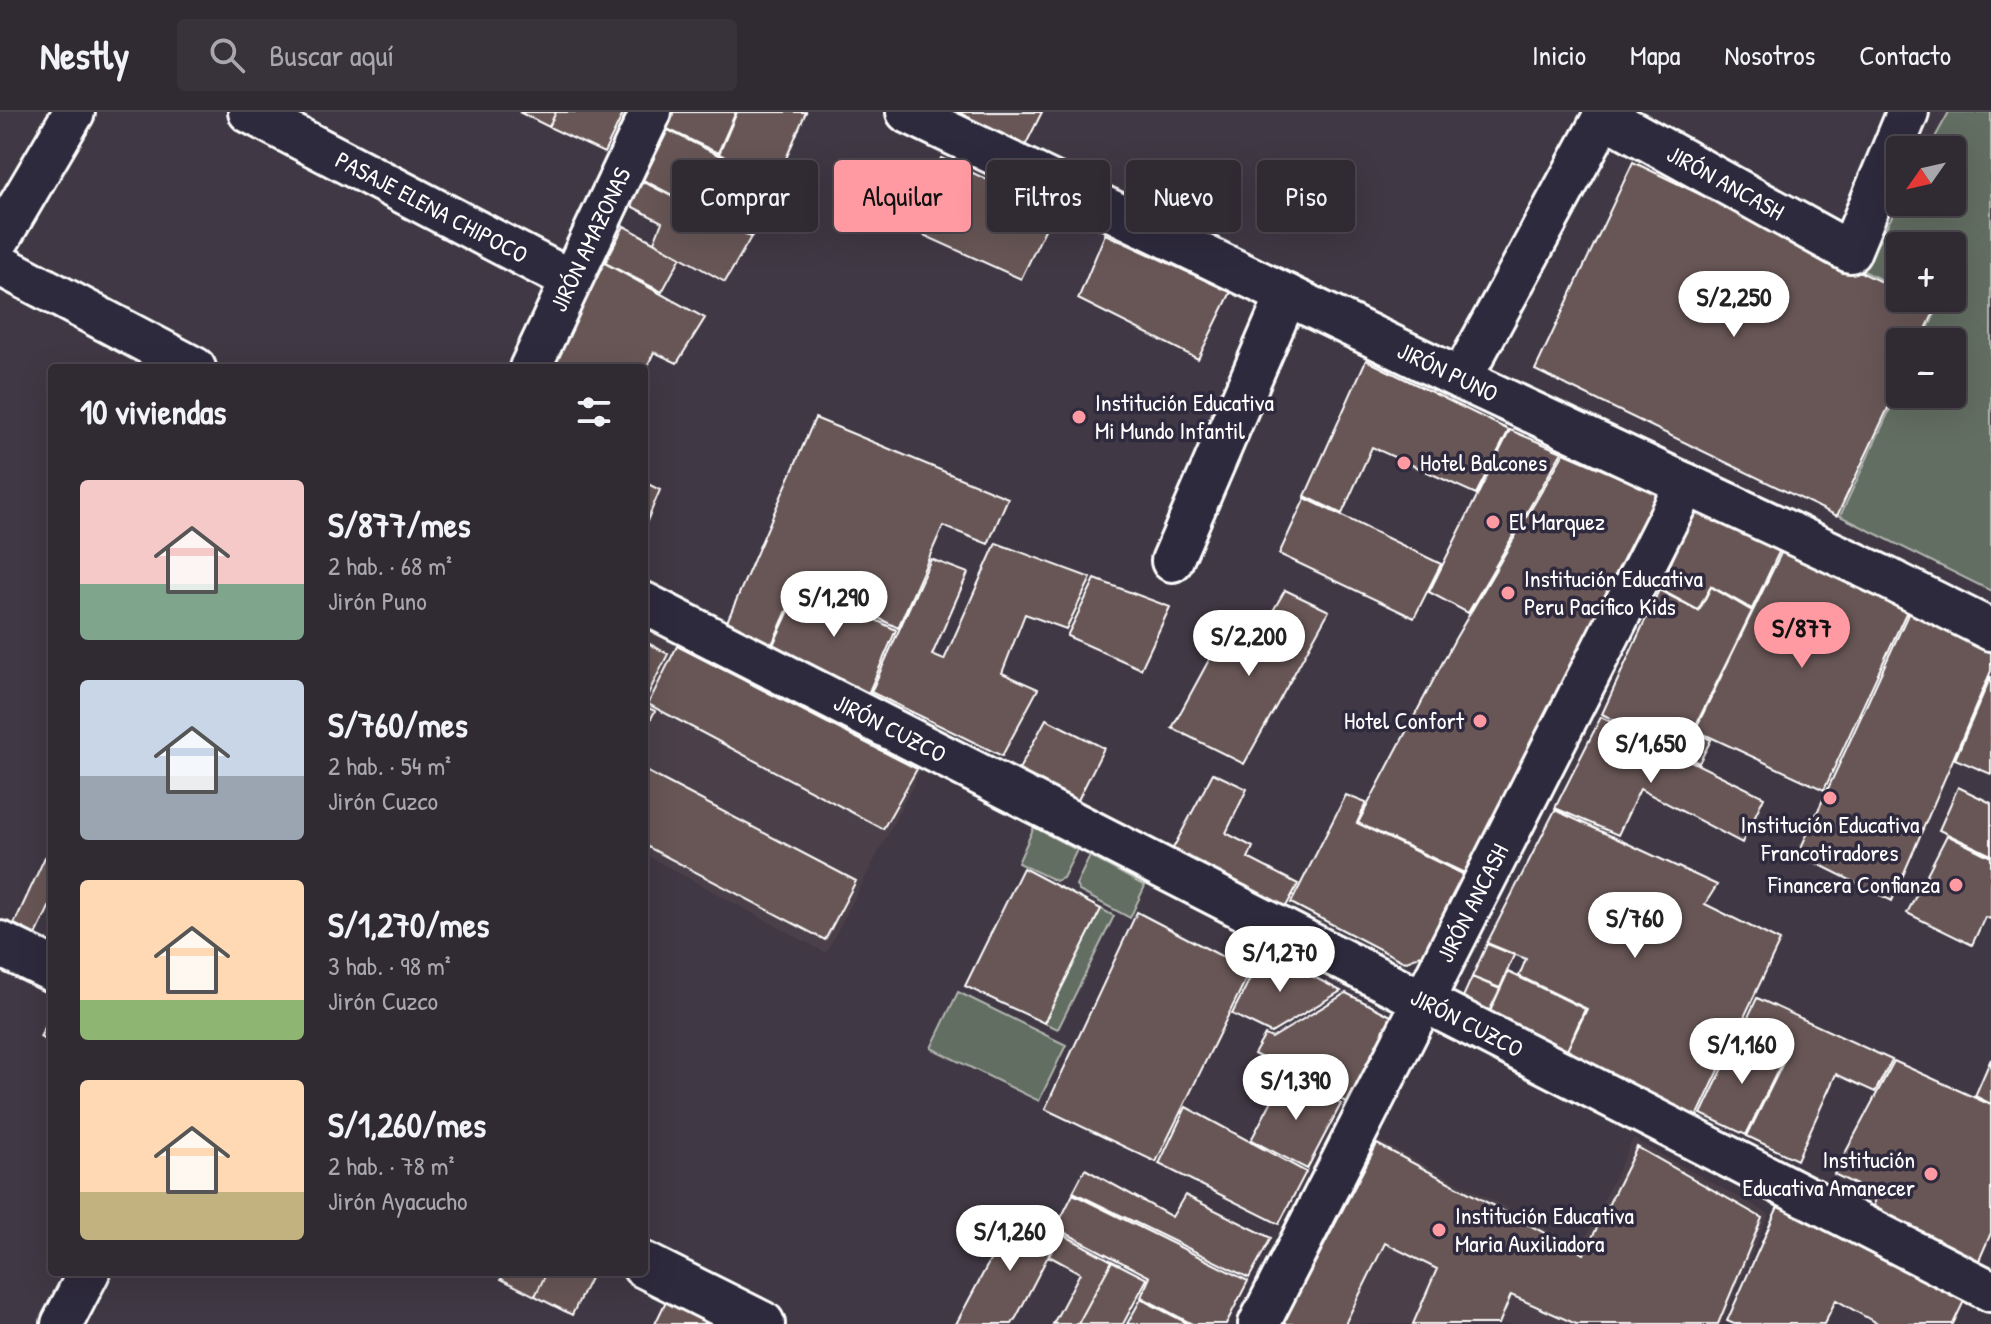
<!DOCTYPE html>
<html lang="es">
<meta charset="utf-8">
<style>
:root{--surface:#302a33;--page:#38323b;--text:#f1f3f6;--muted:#a8a7ac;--line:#4b464e;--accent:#ff9aa2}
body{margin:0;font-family:"Patrick Hand",sans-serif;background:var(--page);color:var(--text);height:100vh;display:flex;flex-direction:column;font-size:30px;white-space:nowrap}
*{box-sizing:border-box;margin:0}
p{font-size:26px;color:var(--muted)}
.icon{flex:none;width:44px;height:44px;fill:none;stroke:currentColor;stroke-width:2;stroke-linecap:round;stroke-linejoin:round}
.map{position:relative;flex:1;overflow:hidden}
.side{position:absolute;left:48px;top:252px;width:600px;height:912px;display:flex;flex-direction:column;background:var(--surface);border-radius:8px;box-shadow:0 8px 32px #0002,0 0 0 2px var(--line)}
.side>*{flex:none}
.top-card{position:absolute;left:672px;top:48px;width:760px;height:72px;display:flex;gap:16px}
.needle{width:52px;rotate:236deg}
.fabs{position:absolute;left:1886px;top:24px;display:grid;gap:16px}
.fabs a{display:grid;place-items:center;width:80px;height:80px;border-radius:8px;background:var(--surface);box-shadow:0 8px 32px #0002,0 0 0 2px var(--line);font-size:40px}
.price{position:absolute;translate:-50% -68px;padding:0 18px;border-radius:28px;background:#fff;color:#222;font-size:26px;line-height:52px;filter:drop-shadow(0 2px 4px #0008)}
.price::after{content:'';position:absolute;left:50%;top:48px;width:24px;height:18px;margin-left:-12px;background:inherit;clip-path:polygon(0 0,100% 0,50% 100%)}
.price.active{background:var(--accent);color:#111}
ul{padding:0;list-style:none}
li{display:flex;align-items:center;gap:24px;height:200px;padding:0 32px}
li span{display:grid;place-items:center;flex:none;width:224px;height:160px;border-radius:8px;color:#555}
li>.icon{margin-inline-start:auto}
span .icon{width:96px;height:96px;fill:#fffc;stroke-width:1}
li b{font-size:34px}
h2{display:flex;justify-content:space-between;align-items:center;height:96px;padding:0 32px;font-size:34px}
.pill{padding:0 28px;border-radius:8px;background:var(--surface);box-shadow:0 8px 32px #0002,0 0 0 2px var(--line);font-size:28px;line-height:72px}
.pill.active{background:var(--accent);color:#111}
header{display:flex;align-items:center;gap:48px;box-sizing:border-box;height:112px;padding:0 40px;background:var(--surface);border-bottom:2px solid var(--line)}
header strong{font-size:38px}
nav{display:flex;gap:44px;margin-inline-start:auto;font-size:28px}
.search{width:560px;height:72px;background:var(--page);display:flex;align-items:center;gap:20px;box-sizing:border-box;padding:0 28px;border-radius:8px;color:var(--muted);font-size:30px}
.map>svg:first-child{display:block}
</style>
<header>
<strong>Nestly</strong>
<div class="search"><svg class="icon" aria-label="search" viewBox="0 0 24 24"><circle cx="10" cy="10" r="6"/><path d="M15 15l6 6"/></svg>Buscar aquí</div>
<nav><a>Inicio</a><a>Mapa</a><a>Nosotros</a><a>Contacto</a></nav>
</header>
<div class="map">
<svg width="1991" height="1212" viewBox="0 0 1991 1212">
<rect width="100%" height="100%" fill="#403844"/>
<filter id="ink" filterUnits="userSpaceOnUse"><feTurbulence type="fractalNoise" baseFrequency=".0125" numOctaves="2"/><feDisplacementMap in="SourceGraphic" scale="16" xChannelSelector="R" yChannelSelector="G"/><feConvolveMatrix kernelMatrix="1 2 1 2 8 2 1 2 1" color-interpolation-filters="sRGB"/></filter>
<g filter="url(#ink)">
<path fill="#4c4149" d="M644 513 921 658 826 841 644 742Z
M1374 1026 1581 1135 1633 1027 1769 1102 1722 1212H1279Z"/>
<path fill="#636e62" stroke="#b1b6b0" stroke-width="2" d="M1949 0H1991V479L1840 404 1900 276V282H1952V230H1922L1938 195 1919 186H1952V134H1900V177L1835 145 1850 140 1874 137 1900 90H1952V38H1928Z
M1034 715 1077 738 1063 766 1056 769 1018 751Z
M1090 744 1145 774 1130 806 1079 779 1076 773Z
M1101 797 1114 804 1058 917 1044 911Z
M958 880 1066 933 1039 989 931 936Z"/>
<path fill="#685756" stroke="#fff" stroke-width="2" d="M519 0H556L549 15Z
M556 0H624L604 41 549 15Z
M668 0H736L718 41 661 14Z
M737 0H806L776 70 719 42Z
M949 0H1042L1023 38Z
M668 18 782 75 752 124 643 68Z
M941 46 1054 99 1021 167 908 116Z
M1633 50 1900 179V186H1915L1936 196 1920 230H1900V271L1837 404 1535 258Z
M642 69 751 125 725 170 654 130 662 110 631 94Z
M624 114 681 145 662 180 605 151Z
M1105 122 1231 180 1198 247 1078 187Z
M603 150 705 206 677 251 654 240 644 261V256H560L555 253Z
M1366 248 1509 318 1476 382 1372 335 1342 402 1305 384Z
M815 306 1008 386 988 432 943 414 898 516 801 467 771 535 726 512Z
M1510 318 1562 340 1468 501 1429 480Z
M1564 341 1661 383 1471 764 1358 711 1455 527Z
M644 370 660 378 644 416Z
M1305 386 1441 452 1414 506 1279 442Z
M1697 393 1781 436 1752 497 1711 474 1698 498 1659 477Z
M996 431 1091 466 1066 517 1025 502 1002 561 1038 577 1002 644 871 580 931 447 968 461 932 543 944 548Z
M1783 437 1907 499 1824 678 1695 618Z
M1095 467 1170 495 1141 557 1067 524Z
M802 471 896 518 868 582 772 535Z
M1711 475 1752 499 1693 619 1711 628 1699 651 1602 602 1659 478 1699 499Z
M1285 478 1329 499 1244 652 1172 616 1229 511 1259 523Z
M1909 500 1991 537V559L1892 789 1798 742Z
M644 529 668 542 644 590Z
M677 534 917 657 883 717 648 592Z
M1991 564V662L1955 647Z
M644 594 655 599 644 620Z
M1601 605 1764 685 1742 731 1640 677 1618 723 1555 696Z
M1046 607 1104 636 1077 690 1018 659Z
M644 658 856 769 825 828 644 733Z
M1213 661 1247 677 1226 721 1253 735 1248 746 1298 772 1283 800 1171 740Z
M1958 675 1991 691V743L1939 718Z
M1346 683 1366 691 1357 711 1471 766 1429 840 1404 850 1291 791Z
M1555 698 1717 773 1705 792 1780 829 1695 1009 1565 942 1587 897 1519 864 1526 847 1487 831Z
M1947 723 1991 745V807L1985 805 1972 833 1907 801Z
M45 745 52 748V789L36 823 14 812Z
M1023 756 1101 797 1044 911 965 874Z
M1137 800 1250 859 1156 1050 1045 997Z
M1487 832 1514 843 1500 876 1472 865Z
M1264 839 1341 879 1271 921 1232 902Z
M1508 860 1585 897 1565 943 1487 906Z
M1472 865 1500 877 1486 906 1467 896 1463 885Z
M1346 881 1399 908 1355 995 1254 942 1265 923 1272 926Z
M1757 886 1892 948 1875 980 1836 962 1797 1048 1747 1024 1783 951 1769 944 1771 939 1740 922Z
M52 902V931L40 925Z
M1739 923 1769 940 1767 945 1781 952 1746 1023 1701 1002Z
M1991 947V992L1975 984Z
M1894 949 1991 993V1121L1977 1153 1875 1099 1873 1081 1834 1062Z
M1286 962 1341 992 1307 1057 1251 1028Z
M1186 995 1306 1060 1279 1112 1159 1052Z
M1377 1032 1584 1142 1637 1035 1762 1106 1718 1212H1576L1511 1183 1499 1212H1413L1437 1157 1385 1131 1345 1212H1283Z
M1085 1057 1172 1105 1185 1083 1271 1126 1249 1166 1073 1080Z
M1073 1082 1248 1169 1226 1212H1192L1141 1185 1150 1165 1056 1116Z
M1780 1090 1964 1189 1953 1212H1878L1836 1188 1824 1212H1734L1727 1209Z
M1017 1098 1060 1121 1017 1204 1012 1212H956Z
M1060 1121 1112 1149 1078 1212H1053L1080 1161 1049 1144Z
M1112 1149 1147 1167 1123 1212H1078Z
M504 1160H547L535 1184 501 1167Z
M547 1160H593L572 1203 535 1184Z
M1141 1187 1189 1212H1127Z
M666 1189 714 1212H655Z"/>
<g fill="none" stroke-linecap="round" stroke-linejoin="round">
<defs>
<g id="minor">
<path id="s1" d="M249 0 570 168"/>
<path id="s2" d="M907 0 1461 267 1887 466 1991 518"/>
<path d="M0 126 74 0"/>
<path d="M0 153 195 256"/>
<path id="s3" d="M530 256 651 0"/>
<path id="s4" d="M1461 267 1604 4 1850 140 1908 0"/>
<path d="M1172 449 1287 183"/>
<path id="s5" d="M644 491 1991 1179"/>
<path d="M62 1212 89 1160"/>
<path id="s6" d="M1259 1212 1686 372"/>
</g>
<path id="major" d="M0 832 52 857
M644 1153 762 1212"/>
</defs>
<use href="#minor" stroke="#fff" stroke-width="46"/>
<use href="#major" stroke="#fff" stroke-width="50"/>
<use href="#minor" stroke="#2f2a3d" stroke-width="40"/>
<use href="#major" stroke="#2f2a3d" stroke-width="44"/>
</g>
</g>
<g fill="#ff9aa2" stroke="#2f2a3d" stroke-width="3">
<circle cx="1079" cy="305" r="8"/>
<circle cx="1404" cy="351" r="8"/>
<circle cx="1493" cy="410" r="8"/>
<circle cx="1508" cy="481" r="8"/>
<circle cx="1480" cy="609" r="8"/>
<circle cx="1830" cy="686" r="8"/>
<circle cx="1956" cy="773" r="8"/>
<circle cx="1931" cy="1062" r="8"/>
<circle cx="1439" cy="1118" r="8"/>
</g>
<g text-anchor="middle" stroke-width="7" stroke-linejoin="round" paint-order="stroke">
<g font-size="24" fill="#fff" stroke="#2f2a3d">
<text dy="8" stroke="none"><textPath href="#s4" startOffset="438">JIRÓN ANCASH</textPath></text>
<text dy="8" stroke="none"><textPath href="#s1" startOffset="206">PASAJE ELENA CHIPOCO</textPath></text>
<text dy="8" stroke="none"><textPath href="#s3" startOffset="142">JIRÓN AMAZONAS</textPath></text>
<text dy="8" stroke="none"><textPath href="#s2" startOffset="600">JIRÓN PUNO</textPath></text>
<text dy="8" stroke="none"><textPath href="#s5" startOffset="276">JIRÓN CUZCO</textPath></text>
<text dy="8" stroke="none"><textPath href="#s6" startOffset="472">JIRÓN ANCASH</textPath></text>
<text dy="8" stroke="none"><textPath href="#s5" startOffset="924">JIRÓN CUZCO</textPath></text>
</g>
<g font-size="24" fill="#fff" stroke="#2f2a3d" text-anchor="start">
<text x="1095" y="299">Institución Educativa<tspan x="1095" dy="28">Mi Mundo Infantil</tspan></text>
<text x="1420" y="359">Hotel Balcones</text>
<text x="1509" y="418">El Marquez</text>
<text x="1524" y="475">Institución Educativa<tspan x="1524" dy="28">Peru Pacifico Kids</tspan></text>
<text x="1464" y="617" text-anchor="end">Hotel Confort</text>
<text x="1830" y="721" text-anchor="middle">Institución Educativa<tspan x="1830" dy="28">Francotiradores</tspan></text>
<text x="1940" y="781" text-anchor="end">Financera Confianza</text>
<text x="1915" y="1056" text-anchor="end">Institución<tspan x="1915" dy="28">Educativa Amanecer</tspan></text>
<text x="1455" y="1112">Institución Educativa<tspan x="1455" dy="28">Maria Auxiliadora</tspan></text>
</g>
</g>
</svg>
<div class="fabs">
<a><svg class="needle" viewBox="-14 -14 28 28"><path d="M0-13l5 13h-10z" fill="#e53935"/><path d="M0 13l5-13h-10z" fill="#a8a7ac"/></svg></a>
<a>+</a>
<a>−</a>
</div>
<b class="price" style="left:1734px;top:227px">S/2,250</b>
<b class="price" style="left:834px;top:527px">S/1,290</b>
<b class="price active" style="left:1802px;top:558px">S/877</b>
<b class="price" style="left:1249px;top:566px">S/2,200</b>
<b class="price" style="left:1651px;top:673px">S/1,650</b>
<b class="price" style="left:1635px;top:848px">S/760</b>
<b class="price" style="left:1280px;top:882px">S/1,270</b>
<b class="price" style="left:1742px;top:974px">S/1,160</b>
<b class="price" style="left:1296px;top:1010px">S/1,390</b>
<b class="price" style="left:1010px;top:1161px">S/1,260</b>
<div class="top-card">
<a class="pill">Comprar</a>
<a class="pill active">Alquilar</a>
<a class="pill">Filtros</a>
<a class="pill">Nuevo</a>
<a class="pill">Piso</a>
</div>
<section class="side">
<h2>10 viviendas<svg class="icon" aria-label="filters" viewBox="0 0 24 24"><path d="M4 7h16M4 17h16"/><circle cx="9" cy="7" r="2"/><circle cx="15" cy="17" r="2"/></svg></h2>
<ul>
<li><span style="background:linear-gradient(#f6c9c9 65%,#7fa58c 0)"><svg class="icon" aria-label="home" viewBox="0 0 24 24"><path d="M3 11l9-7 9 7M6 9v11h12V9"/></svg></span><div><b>S/877/mes</b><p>2 hab. · 68 m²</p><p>Jirón Puno</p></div></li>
<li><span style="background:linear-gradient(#c9d6e8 60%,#9aa5b1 0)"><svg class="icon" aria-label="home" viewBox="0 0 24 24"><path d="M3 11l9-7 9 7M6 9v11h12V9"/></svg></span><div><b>S/760/mes</b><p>2 hab. · 54 m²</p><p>Jirón Cuzco</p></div></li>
<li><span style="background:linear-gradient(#ffd9b3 75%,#8fb573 0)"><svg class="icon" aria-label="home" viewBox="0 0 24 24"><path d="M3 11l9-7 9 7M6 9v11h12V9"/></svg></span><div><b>S/1,270/mes</b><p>3 hab. · 98 m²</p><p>Jirón Cuzco</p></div></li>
<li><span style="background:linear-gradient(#ffd9b3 70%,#c2b280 0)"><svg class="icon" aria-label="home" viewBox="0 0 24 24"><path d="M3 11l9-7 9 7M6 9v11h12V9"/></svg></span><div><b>S/1,260/mes</b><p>2 hab. · 78 m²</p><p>Jirón Ayacucho</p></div></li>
</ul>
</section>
</div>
